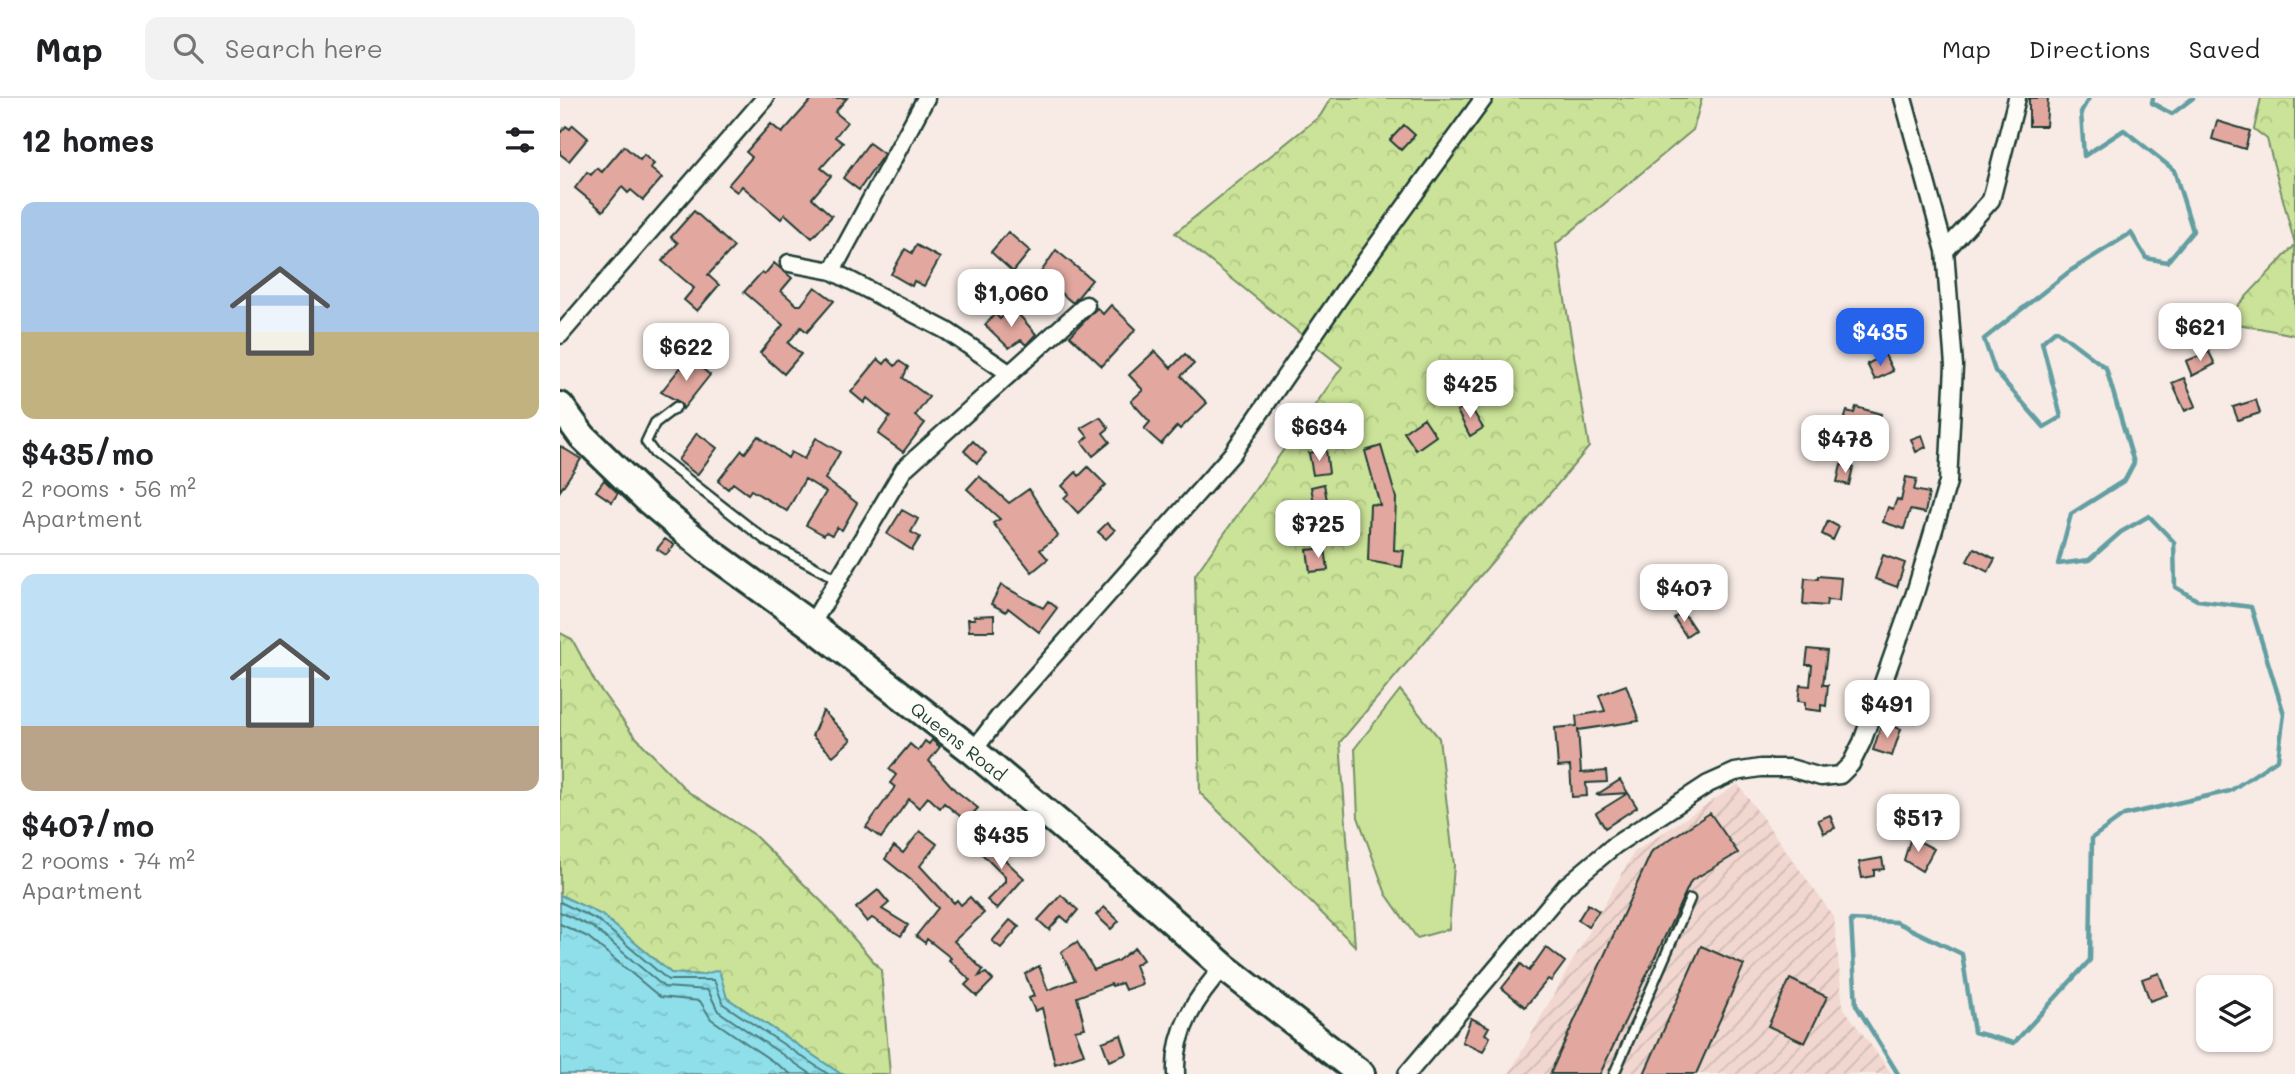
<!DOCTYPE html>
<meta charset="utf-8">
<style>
:root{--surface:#fff;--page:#f2f2f2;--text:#202124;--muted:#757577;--line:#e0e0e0;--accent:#2563eb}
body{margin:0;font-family:Mali,sans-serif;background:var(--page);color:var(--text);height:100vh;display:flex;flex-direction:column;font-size:26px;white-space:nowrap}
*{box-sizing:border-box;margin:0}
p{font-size:23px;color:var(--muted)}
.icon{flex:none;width:38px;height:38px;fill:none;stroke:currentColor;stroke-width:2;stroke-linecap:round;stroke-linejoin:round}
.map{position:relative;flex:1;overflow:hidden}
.sheet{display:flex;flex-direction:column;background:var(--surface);width:560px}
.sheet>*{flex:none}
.buttons{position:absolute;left:1636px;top:877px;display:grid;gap:14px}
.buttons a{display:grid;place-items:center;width:77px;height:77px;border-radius:14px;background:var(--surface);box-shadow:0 2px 5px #0004;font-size:35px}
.price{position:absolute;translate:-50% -60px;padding:0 16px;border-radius:14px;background:#fff;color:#222;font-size:23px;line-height:46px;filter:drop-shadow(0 2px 4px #0008)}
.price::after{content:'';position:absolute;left:50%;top:42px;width:21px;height:16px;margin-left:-10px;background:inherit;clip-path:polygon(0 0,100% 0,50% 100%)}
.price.selected{background:var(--accent);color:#fff}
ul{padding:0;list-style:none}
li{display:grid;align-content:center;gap:14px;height:371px;padding:0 21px}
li+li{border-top:2px solid var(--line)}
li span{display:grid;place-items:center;height:217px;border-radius:14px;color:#555}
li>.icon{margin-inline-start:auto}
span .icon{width:126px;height:126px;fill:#fffc;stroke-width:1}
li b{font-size:30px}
h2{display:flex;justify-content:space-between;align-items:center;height:84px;padding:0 21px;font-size:30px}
header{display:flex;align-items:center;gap:42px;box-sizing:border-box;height:98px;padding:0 35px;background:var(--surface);border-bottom:2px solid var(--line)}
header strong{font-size:33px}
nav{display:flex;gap:38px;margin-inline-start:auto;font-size:24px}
.search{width:490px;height:63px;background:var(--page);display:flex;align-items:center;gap:18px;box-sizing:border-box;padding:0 24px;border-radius:14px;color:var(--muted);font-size:26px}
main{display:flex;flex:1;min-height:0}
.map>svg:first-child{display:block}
</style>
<header>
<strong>Map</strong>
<div class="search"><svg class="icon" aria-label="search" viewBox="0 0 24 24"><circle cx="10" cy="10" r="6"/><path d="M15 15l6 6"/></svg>Search here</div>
<nav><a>Map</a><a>Directions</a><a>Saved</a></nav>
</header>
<main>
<section class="sheet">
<h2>12 homes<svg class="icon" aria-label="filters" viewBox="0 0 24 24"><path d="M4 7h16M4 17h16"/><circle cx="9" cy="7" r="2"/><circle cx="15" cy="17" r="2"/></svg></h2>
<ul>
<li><span style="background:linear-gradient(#a9c7e8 60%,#c2b280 0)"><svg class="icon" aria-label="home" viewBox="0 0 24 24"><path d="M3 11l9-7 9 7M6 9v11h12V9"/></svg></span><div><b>$435/mo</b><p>2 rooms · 56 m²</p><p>Apartment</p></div></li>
<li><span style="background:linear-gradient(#bfe0f5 70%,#b9a48a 0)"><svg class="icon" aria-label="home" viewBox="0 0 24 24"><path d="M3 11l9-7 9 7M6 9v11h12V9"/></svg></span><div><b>$407/mo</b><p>2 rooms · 74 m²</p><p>Apartment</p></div></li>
</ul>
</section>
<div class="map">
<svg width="1735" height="976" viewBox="0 0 1735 976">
<defs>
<pattern id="industrial-furrows" width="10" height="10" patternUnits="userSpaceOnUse" patternTransform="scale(1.75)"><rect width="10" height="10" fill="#f1d7d0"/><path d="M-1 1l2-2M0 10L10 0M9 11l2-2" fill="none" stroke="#ceb9b3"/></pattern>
<pattern id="forest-crowns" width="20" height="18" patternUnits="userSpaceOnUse" patternTransform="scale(1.75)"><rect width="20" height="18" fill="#cbe398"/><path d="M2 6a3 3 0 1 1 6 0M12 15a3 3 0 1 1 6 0" fill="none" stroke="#aec484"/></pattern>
<pattern id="water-ripples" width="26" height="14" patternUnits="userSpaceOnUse" patternTransform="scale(1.75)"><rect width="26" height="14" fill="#8fdfeb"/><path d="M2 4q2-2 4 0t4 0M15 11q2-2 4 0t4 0" fill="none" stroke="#7bc0ca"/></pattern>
</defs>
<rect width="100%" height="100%" fill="#f8ebe5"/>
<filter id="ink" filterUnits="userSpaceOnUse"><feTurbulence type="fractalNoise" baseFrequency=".0143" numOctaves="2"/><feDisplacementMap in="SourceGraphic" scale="14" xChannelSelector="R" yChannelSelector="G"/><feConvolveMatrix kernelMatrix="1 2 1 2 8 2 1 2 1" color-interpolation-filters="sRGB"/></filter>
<g filter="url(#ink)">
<path fill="url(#industrial-furrows)" d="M1178 686 1274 819 1283 909 1332 976H949L1074 754Z"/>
<path fill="#cbe398" stroke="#759066" stroke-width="2" d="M840 592 879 640 894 767 889 831 857 840 826 796 798 719 795 650Z"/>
<path fill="url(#forest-crowns)" stroke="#759066" stroke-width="2" d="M771 0H1142L1133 32 996 146 1029 349 780 644 795 848 640 695 635 477 782 269 615 135 760 18Z
M1701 0H1735V237L1663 223 1735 147 1707 41 1694 31Z
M0 535 12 541 35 584 71 634 127 693 192 735 264 806 321 872 330 976H281L167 900 141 877 111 875 42 817 0 797Z"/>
<path fill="url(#water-ripples)" stroke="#629ea2" stroke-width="2" d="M0 797 42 817 111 875 141 877 159 872 167 900 281 976H0Z"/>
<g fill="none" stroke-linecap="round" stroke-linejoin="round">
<path stroke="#4c7e7d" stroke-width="2" d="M0 804 39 823 108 882H154L163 906 268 976
M0 814 34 830 104 889 148 892 158 913 251 976
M0 826 28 839 100 899 140 903 151 921 231 976"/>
<path stroke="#629ea2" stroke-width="4.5" d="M1593 0 1592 5 1612 16 1633 0
M1338 976 1296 907 1291 822 1336 824 1402 856 1414 934 1454 945 1530 862 1532 740 1564 717 1670 693 1718 661 1724 616 1691 509 1637 502 1615 489 1614 444 1589 418 1561 434 1529 462 1498 466 1511 416 1565 382 1574 365 1546 270 1496 232 1482 244 1501 319 1484 329 1435 273 1424 241 1510 173 1571 135 1586 160 1607 164 1633 133 1614 72 1564 32 1524 58 1521 14 1529 0"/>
</g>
<path fill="#e2a89f" stroke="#1f3d34" stroke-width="2" d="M253 0H287L275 14 287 24 275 39 283 45 261 70 271 78 252 100 272 118 252 140 225 116 221 121 182 88 177 94 168 87 192 59 186 54 211 26 222 35Z
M1469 0H1488L1486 28H1469Z
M1657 23 1690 33 1685 51 1652 41Z
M13 27 28 40 9 63 0 56V35L6 28 10 31Z
M844 27 855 37 841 52 830 42Z
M309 45 324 56 299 92 283 80Z
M64 48 80 62 84 57 94 66 90 70 102 80 83 102 71 92 68 95 62 89 43 113 15 90 27 74 31 77 37 70 42 74Z
M134 113 174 149 148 177 159 187 137 213 124 202 134 190 102 163 118 145 111 139Z
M448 134 470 153 453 174 431 154Z
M356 147 380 160 364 188 354 183 352 188 331 176 345 151 352 155Z
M496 152 532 182 513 205 479 177Z
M214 165 232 180 221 193 237 207H241L255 189 274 203 247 234 241 229 228 245 241 256 224 276 200 255 223 227 184 194 202 174 205 176Z
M551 207 576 231 542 268 510 238 537 210 543 216Z
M452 209 476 236 466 247 461 242 449 250 425 227 435 216 440 221Z
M595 253 611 270 625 256 634 266 621 278 647 305 620 331 617 328 601 346 584 331 590 324 571 303 583 292 569 277Z
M1649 254 1655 266 1632 278 1626 263Z
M1325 257 1333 273 1315 282 1307 266Z
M318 261 324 266 328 261 335 268 339 263 348 269 343 280 369 299 355 318 365 325 343 354 318 336 330 319 307 300 304 305 291 294Z
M132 262 150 277 123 311 121 305 101 294 121 269 124 271Z
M1624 280 1636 308 1625 313 1612 285Z
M1696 302 1700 315 1678 322 1673 309Z
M909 306 923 330 910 338 897 313Z
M1296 309 1321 316 1315 336 1304 333 1301 346 1288 343 1289 336 1281 333 1287 313 1294 315Z
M540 319 549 330 543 335 550 344 533 358 522 344 528 339 521 330Z
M864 320 876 338 856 352 844 334Z
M137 335 157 350 137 377 118 362Z
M1362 337 1366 349 1356 354 1351 341Z
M198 338 228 360 231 354 244 361 256 340 280 354 265 381 297 405 282 432 277 429 272 437 266 434 264 437 246 427 266 394 245 381 227 413 191 392 188 396 173 385 168 391 158 383 182 352 185 355Z
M413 343 426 355 417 365 404 353Z
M0 348 21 361 0 393Z
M821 348 836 400 834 452 844 453 842 469 808 463 810 406 820 407 805 353Z
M766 352 769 375 753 377 749 355Z
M1281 367 1293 369 1289 387 1277 384Z
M528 369 546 387 518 415 504 400 509 395 502 388 516 374 519 378Z
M419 378 449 405 469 391 498 438 480 452 488 461 472 474 433 425 440 421 407 391Z
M1346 379 1357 381 1354 392 1369 395 1365 415 1350 412 1344 431 1323 424 1328 409 1333 411 1337 401 1341 403Z
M44 382 58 395 52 404 36 393Z
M764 386 768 408 755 410 751 389Z
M342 412 358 421 351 434 360 439 352 452 327 436Z
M1268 423 1279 429 1273 442 1262 436Z
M547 425 555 432 546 441 538 434Z
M105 441 114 447 106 457 97 451Z
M765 450 768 472 750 474 747 452Z
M1414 450 1435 461 1428 474 1407 463Z
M1323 457 1345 465 1337 489 1315 481Z
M1258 478 1281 480 1279 503 1267 502 1266 508 1243 506 1245 480 1258 481Z
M441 487 483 510 488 503 497 510 479 534 448 510 446 514 431 506Z
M1123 514 1135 532 1126 538 1114 520Z
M434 517V533H409L408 521H415L414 518Z
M1248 551 1267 553 1263 587H1268L1266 608 1261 607V613L1245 611V604L1238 603 1240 587 1250 588 1252 567H1246Z
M1066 587 1079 623 1018 632V630L1021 675 1046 673 1047 684 1026 685 1027 698 1012 699 1010 668 998 669 995 630 1017 628 1016 618 1045 613 1039 597Z
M263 613 291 642 273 658 252 638Z
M1322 625 1341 631 1332 658 1313 652Z
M372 642 380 649 369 663 395 692 418 710 406 723 384 705 380 710 368 699 359 710 349 701 321 740 306 729 335 689 330 685 336 677 329 671 350 646 358 653 365 643 369 646Z
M1060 682 1068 695 1036 697Z
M1068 695 1077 709 1045 730 1036 715Z
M1150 715 1178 755 1131 783 1040 976H990L1092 753Z
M1270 717 1275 730 1264 735 1258 722Z
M360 733 377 746 360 768 394 805 397 802 401 807 410 799 424 815 394 843 423 872 419 878 426 875 433 882 417 898 405 887 410 882 389 862 391 860 367 841 365 845 356 838 378 810 357 787 325 761 334 748 343 755Z
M431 739 448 755 443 760 464 780 437 811 427 802 445 784V779L418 752Z
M1351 739 1374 751 1362 773 1344 762Z
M1322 760 1324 771 1314 772V778L1302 780 1299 764Z
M318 792 329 805 322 811 348 827 341 838 312 820 307 824 296 810Z
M501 797 518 812 508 824 501 818 489 832 478 822Z
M1028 806 1039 813 1028 829 1018 822Z
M544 809 559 823 551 831 536 817Z
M450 822 459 829 441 850 432 843Z
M517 844 534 872 557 863 575 850 583 862 575 867 582 886 565 892 562 885 552 888 551 886 517 899 525 930 515 932 524 956 495 966 482 910 475 913 469 900 474 898 465 876 479 868 488 892 515 882 501 854Z
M1141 848 1184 867 1136 976H1084Z
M986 849 1005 864 991 883 988 881 965 909 942 890 961 866 969 873Z
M1599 875 1607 897 1590 903 1582 881Z
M1230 881 1267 899 1245 945 1208 928Z
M911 920 929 929 925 936 930 939 923 954 902 944Z
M561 937 567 956 549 963 542 944Z"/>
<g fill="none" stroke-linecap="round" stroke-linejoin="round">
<defs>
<path id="service" d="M116 309 95 325 86 344 94 355 208 444 277 481
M1054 976 1130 801"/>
<path id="minor" d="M1385 153 1431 102 1457 0
M229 165 272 173 387 233 449 275
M272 173 366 0
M0 237 205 0
M251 527 344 371 526 207
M413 653 439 619 672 356 783 194 924 0
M616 976C614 933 636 899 664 869
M847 976 1006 788 1055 747 1148 686 1175 674 1200 670H1230L1261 679 1280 677 1291 666 1302 644 1355 495 1388 384 1394 268 1385 153 1343 0"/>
<path id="trunk" d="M0 308 22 338 88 402 149 453 251 527 413 653 565 781 664 869 801 976"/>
</defs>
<use href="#service" stroke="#1f3d34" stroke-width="13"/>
<use href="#minor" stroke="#1f3d34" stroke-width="21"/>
<use href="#trunk" stroke="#1f3d34" stroke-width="32"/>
<use href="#service" stroke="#fdfcf7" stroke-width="8"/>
<use href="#minor" stroke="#fdfcf7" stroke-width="16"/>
<use href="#trunk" stroke="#fdfcf7" stroke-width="26"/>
</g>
</g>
<g text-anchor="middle" stroke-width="7" stroke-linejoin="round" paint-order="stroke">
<g font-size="18" fill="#1f3d34" stroke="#fdfcf7">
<text transform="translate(398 644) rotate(38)" y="6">Queens Road</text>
</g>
</g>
</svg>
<div class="buttons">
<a><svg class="icon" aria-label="layers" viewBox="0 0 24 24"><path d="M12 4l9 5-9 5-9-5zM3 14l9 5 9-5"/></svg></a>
</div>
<b class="price" style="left:451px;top:231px">$1,060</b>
<b class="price" style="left:1640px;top:265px">$621</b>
<b class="price selected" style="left:1320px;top:270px">$435</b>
<b class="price" style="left:126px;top:285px">$622</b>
<b class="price" style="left:910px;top:322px">$425</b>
<b class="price" style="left:759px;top:365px">$634</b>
<b class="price" style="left:1285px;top:377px">$478</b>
<b class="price" style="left:758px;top:462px">$725</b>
<b class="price" style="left:1124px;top:526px">$407</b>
<b class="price" style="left:1327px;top:642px">$491</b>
<b class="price" style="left:1358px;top:756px">$517</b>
<b class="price" style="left:441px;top:773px">$435</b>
</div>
</main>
